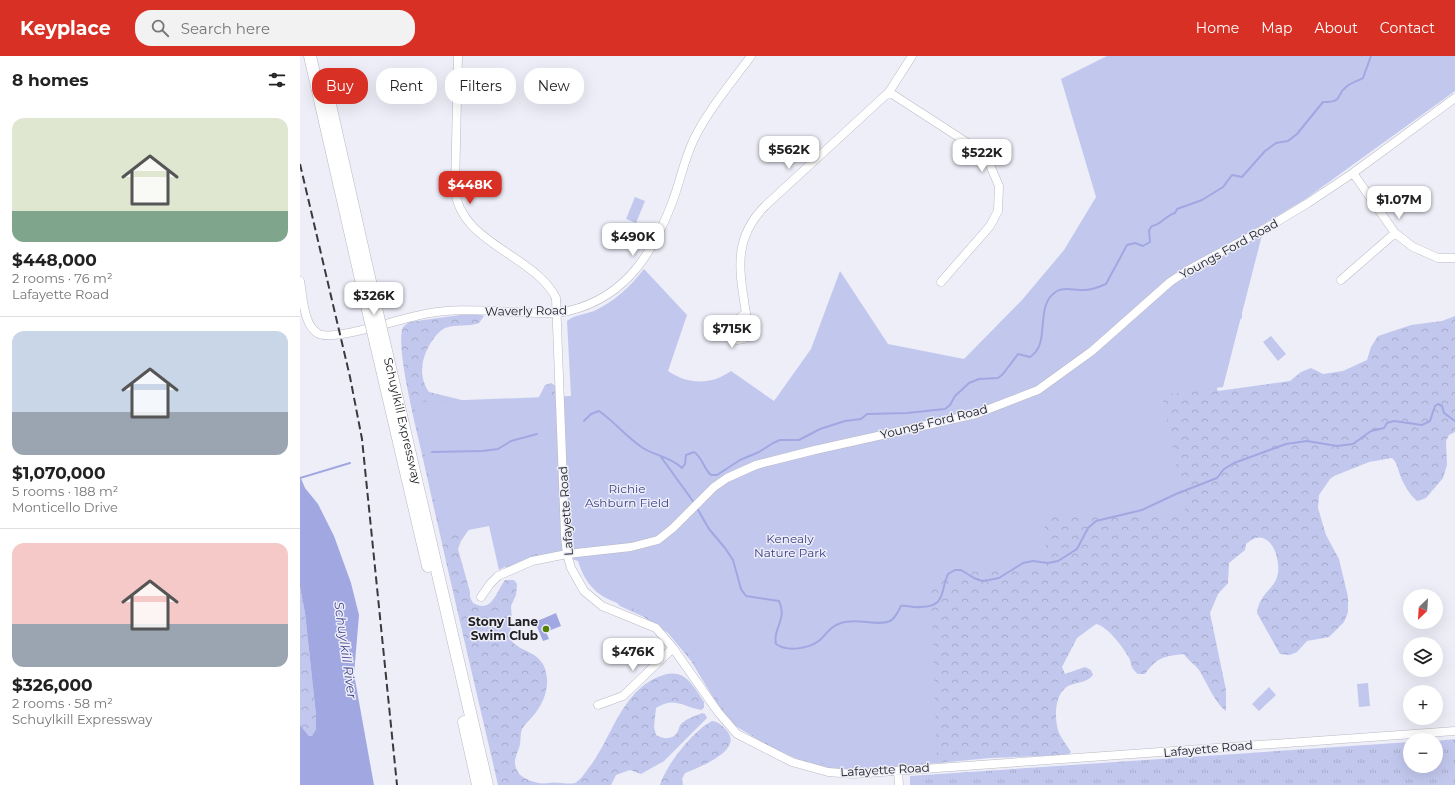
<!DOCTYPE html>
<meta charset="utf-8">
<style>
:root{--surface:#fff;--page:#f2f2f2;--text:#222;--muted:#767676;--line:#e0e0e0;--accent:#d93025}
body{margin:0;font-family:Montserrat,sans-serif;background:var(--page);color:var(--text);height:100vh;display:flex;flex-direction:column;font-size:15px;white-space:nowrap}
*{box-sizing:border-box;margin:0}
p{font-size:13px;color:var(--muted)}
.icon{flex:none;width:22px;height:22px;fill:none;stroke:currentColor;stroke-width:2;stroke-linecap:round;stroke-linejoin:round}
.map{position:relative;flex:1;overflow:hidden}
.sheet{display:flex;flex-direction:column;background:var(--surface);width:300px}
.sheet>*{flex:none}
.banner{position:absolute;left:12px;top:12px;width:380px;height:36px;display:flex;gap:8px}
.needle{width:26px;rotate:205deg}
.fabs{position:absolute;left:1103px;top:533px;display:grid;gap:8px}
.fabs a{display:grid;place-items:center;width:40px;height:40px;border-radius:50%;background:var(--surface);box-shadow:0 4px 16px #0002;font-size:20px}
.price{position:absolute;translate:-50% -34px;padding:0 9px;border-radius:8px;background:#fff;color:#222;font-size:13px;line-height:26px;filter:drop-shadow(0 1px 2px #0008)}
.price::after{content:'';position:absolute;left:50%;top:24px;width:12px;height:9px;margin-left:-6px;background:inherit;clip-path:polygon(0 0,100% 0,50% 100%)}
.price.selected{background:var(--accent);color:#fff}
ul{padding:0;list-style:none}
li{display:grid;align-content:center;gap:8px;height:212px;padding:0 12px}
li+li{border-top:1px solid var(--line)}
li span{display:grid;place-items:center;height:124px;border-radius:12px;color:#555}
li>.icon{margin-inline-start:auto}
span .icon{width:72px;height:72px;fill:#fffc;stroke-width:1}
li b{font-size:17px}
h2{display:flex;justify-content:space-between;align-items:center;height:48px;padding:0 12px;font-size:17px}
.tag{padding:0 14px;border-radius:16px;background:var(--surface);box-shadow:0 4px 16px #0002;font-size:14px;line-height:36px}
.tag.selected{background:var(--accent);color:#fff}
header{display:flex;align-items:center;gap:24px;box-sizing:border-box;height:56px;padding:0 20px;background:var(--accent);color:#fff}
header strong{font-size:19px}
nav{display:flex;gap:22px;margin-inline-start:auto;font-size:14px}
.search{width:280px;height:36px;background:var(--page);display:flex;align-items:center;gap:10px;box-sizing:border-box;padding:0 14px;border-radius:16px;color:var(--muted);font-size:15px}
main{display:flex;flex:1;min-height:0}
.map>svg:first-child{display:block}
</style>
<header>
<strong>Keyplace</strong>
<div class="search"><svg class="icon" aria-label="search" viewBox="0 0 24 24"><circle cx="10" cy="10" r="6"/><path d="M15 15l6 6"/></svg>Search here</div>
<nav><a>Home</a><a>Map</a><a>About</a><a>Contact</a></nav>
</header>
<main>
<section class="sheet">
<h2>8 homes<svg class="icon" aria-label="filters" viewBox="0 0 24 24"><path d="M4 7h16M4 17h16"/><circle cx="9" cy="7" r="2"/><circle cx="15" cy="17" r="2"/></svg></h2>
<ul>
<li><span style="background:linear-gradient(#dfe7d0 75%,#7fa58c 0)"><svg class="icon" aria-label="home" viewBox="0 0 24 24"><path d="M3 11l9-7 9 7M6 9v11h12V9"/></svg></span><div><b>$448,000</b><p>2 rooms · 76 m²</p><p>Lafayette Road</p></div></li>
<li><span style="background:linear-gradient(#c9d6e8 65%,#9aa5b1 0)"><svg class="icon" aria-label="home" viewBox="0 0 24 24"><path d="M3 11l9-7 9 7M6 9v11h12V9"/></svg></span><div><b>$1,070,000</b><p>5 rooms · 188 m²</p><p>Monticello Drive</p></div></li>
<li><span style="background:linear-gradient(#f6c9c9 65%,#9aa5b1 0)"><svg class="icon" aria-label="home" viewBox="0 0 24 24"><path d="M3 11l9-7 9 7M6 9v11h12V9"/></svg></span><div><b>$326,000</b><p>2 rooms · 58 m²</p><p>Schuylkill Expressway</p></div></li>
</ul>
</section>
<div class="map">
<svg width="1155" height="729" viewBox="0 0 1155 729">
<defs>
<pattern id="grass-tufts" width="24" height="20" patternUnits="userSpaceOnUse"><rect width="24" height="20" fill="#c2c7ee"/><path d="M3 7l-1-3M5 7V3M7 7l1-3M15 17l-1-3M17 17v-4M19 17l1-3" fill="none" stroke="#a6abcc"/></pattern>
<pattern id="forest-crowns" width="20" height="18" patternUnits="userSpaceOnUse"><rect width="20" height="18" fill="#c2c7ee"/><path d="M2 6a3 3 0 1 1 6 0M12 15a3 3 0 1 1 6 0" fill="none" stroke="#a6abcc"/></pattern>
</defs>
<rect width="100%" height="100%" fill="#edeef8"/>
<path fill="url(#grass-tufts)" d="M1155 683V729H610V720L1110 686V710H1136V685Z"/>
<path fill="url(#forest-crowns)" d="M942 250V262L936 267 916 330 918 335 990 325 1001 316 1011 312 1023 318 1043 315 1067 304 1071 291 1078 280 1111 269 1142 265 1155 260V376L1149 379 1146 385 1147 409 1143 422 1126 442 1118 445 1116 444C1109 438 1103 427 1100 419 1098 413 1097 406 1092 402L1069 406 1034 420 1030 423 1019 439 1018 452 1026 479 1039 503 1048 541V556L1044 566 1029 581 1007 585 997 596 990 599 980 598 957 557C960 530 986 534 976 498 974 491 970 485 963 482 956 480 951 484 946 488L945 494 929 507 928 527 918 538 910 557 926 634V655C915 647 906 625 899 614 895 608 888 605 884 598 864 600 856 602 845 618H838C828 609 833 608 828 600 822 590 807 570 796 568L777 582 762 611 765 618 785 611 791 614 793 619C787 627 776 626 768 630 754 638 754 663 759 677 762 683 767 690 771 696L768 699 690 702 566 714 532 713 506 707 468 690 434 669 419 651 391 605 368 577 344 561 320 550 308 537Z
M175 257 184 260 179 267C168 271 156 268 145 272 141 274 137 278 134 282 122 298 117 319 129 336L174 347 238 343 245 329 251 327 256 330 258 495 212 511 206 512 200 504 237 493 176 463 161 485 158 493 170 536V541L173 547C192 558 196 536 205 524H214L217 528 216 539 211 550 212 566 209 580C216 599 245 591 247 623 248 637 241 651 232 661 229 665 224 669 222 673 220 678 221 683 220 688 218 698 211 705 218 716 223 724 239 729 248 727 257 725 267 729 275 727 282 723 286 715 291 709 312 680 322 636 358 621 383 610 391 626 404 646V651L401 654C383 651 375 640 356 652L354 671 356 679C363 683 372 684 377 677 379 674 379 670 381 668 386 663 395 660 402 657L405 658 407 662 364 705 341 718 330 714 316 719 311 729H198C174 625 149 521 126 416 121 389 94 292 103 271L109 266Z
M0 531 5 557 16 659V673L12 680H9L0 669Z
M412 665C419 666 423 670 427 675 444 695 397 712 385 717L382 723 383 729H360C366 709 393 675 412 665Z"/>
<path fill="#c2c7ee" d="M807 0H1155V35L1004 144 952 175 962 179 923 331 862 339 886 456 744 458 747 512H688L631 526 637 706C574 709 527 720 469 688 458 682 447 676 437 669 409 638 395 594 362 568 329 541 294 556 278 505L246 495 217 504 199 514 189 470 143 479 113 346 271 340 267 265C274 259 286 258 294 255 315 245 330 231 344 213L387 259 368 315C389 329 411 329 431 315L474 345 511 293 540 215 588 288 664 303 722 244 764 194 796 141 761 23Z
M335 141 345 145 336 167 326 163Z
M971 280 986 298 978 305 963 286Z
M1068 627 1070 650 1059 651 1057 628Z
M969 631 976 639 959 655 952 648Z"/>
<path fill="#a1a8e1" d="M0 420 5 432 18 448 34 480 51 527 59 559 54 618 74 729H0V669L9 680H12L16 673V659L5 557 0 531Z
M256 557 261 570 246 576 249 583 243 585 235 566Z"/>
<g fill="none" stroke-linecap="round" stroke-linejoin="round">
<path stroke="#a1a8e1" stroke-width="2" d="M284 365 291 358 299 355C315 366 327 382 343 392 356 400 371 401 382 412L385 408 386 399 394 396C403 402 403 412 411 419H417L440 404 459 396 473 387 480 384H499L520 373 545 365 561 363 567 358 607 357 645 353 650 349 655 340 669 327 679 323 698 322 703 318 718 298 730 301C752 288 733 249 757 235 765 230 776 235 785 234 792 234 799 231 806 228L827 189 835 187 843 190 850 186 849 174 852 170C861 169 866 159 875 157L877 153 902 144 923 131 932 119 942 121 965 95 976 87 988 85 997 78 1023 46C1045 46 1034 40 1046 31 1050 27 1058 25 1063 22L1071 0
M132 396 182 395 198 393 211 385 237 378
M361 401 395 448
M0 422 50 407
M397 452 409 473 425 492 433 504 441 533 446 540 479 545C488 563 472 573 476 588 487 596 509 593 520 584 527 577 531 570 541 567 557 561 577 571 590 565 596 562 598 555 601 550 607 549 613 552 620 551 646 551 640 536 648 518L655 514H661L674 522 682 525 689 524 699 522 723 507 733 505 748 507 758 505 777 493 788 472 796 465 842 454 876 438 917 422 924 413 934 407 986 388 1007 385 1037 390 1053 388 1071 375 1084 372 1087 367 1094 365 1122 369 1130 365 1135 350 1138 348 1142 350 1144 357 1155 365"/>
<defs>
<path id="minor" d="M158 0 155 133C159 187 235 199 256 242L265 479 267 498 271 512 284 535 302 550 356 572 373 592 418 656 437 678 492 706 528 716 553 718 1155 675
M589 36 674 91 690 109 699 130 698 155 690 170 641 226
M1053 117 1095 177 1113 191 1138 202H1155
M1041 224 1095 177
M0 225C3 240 3 270 19 278 34 285 97 264 116 260 162 248 211 259 258 257 321 247 351 202 372 147 380 126 384 104 394 83 409 53 431 27 451 0
M446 257C438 263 427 269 431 279L437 284 444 283 448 278V273C443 226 427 188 465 150L589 36 612 0
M181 541 190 528 198 520 232 505 267 498 331 491 358 484 373 472 414 431 427 422 456 409 515 394 676 358 738 334 792 295 870 226 888 214 968 171 1008 147 1053 117 1155 42
M298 649 323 640 373 592
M598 715 599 729"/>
<g id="highway">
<path d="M10 0 68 254"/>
<path d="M26 31 76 252"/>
<path id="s1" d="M84 286 187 729"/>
<path d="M76 288 128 510"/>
<path d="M164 666 178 729"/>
</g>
</defs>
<use href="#minor" stroke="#b9bac3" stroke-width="9"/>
<use href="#highway" stroke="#b9bac3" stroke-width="13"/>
<use href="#minor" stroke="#fff" stroke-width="8"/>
<use href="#highway" stroke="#fff" stroke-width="12"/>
<path stroke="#3a3a3e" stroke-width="2" stroke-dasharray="8 4" stroke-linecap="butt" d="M0 108 50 321 62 383 97 729"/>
<defs>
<path id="highway-bridge" d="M76 252 84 286
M68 254 76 288"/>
</defs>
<use href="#highway-bridge" stroke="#b9bac3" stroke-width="13" stroke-linecap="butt"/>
<use href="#highway-bridge" stroke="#fff" stroke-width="12"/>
</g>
<circle fill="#557f02" stroke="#edeef8" stroke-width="1.5" cx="246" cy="573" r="4"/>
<g text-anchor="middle" stroke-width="3" stroke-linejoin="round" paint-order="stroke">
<g font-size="12" fill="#202023" stroke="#edeef8">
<text transform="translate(929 193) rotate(-29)" y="4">Youngs Ford Road</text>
<text transform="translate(226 255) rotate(-1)" y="4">Waverly Road</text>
<text dy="4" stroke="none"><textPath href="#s1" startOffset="81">Schuylkill Expressway</textPath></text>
<text transform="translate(634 366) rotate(-14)" y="4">Youngs Ford Road</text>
<text transform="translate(266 455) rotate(-94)" y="4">Lafayette Road</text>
<text transform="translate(908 693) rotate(-5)" y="4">Lafayette Road</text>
<text transform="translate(585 714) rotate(-3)" y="4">Lafayette Road</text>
</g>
<g font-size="12" fill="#3f4186" stroke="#edeef8">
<text x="327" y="437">Richie<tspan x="327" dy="14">Ashburn Field</tspan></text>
<text x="490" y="487">Kenealy<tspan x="490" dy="14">Nature Park</tspan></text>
</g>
<g font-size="12" font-weight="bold" fill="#202023" stroke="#edeef8" text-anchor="end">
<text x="238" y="570">Stony Lane<tspan x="238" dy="14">Swim Club</tspan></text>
</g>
<g font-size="13" font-style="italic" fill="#484a90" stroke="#edeef8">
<text transform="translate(46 594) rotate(82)" y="5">Schuylkill River</text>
</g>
</g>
</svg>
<div class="fabs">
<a><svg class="needle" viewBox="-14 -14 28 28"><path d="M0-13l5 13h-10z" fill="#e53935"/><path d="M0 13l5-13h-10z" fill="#767676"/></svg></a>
<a><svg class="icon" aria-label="layers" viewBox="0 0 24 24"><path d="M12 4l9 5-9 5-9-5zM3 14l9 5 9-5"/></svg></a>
<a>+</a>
<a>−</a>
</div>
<b class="price" style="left:489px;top:114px">$562K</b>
<b class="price" style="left:682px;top:117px">$522K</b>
<b class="price selected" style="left:170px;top:149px">$448K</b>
<b class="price" style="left:1099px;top:164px">$1.07M</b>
<b class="price" style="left:333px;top:201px">$490K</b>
<b class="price" style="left:74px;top:260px">$326K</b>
<b class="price" style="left:432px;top:293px">$715K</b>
<b class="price" style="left:333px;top:616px">$476K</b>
<div class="banner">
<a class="tag selected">Buy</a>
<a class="tag">Rent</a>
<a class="tag">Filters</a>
<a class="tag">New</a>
</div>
</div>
</main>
